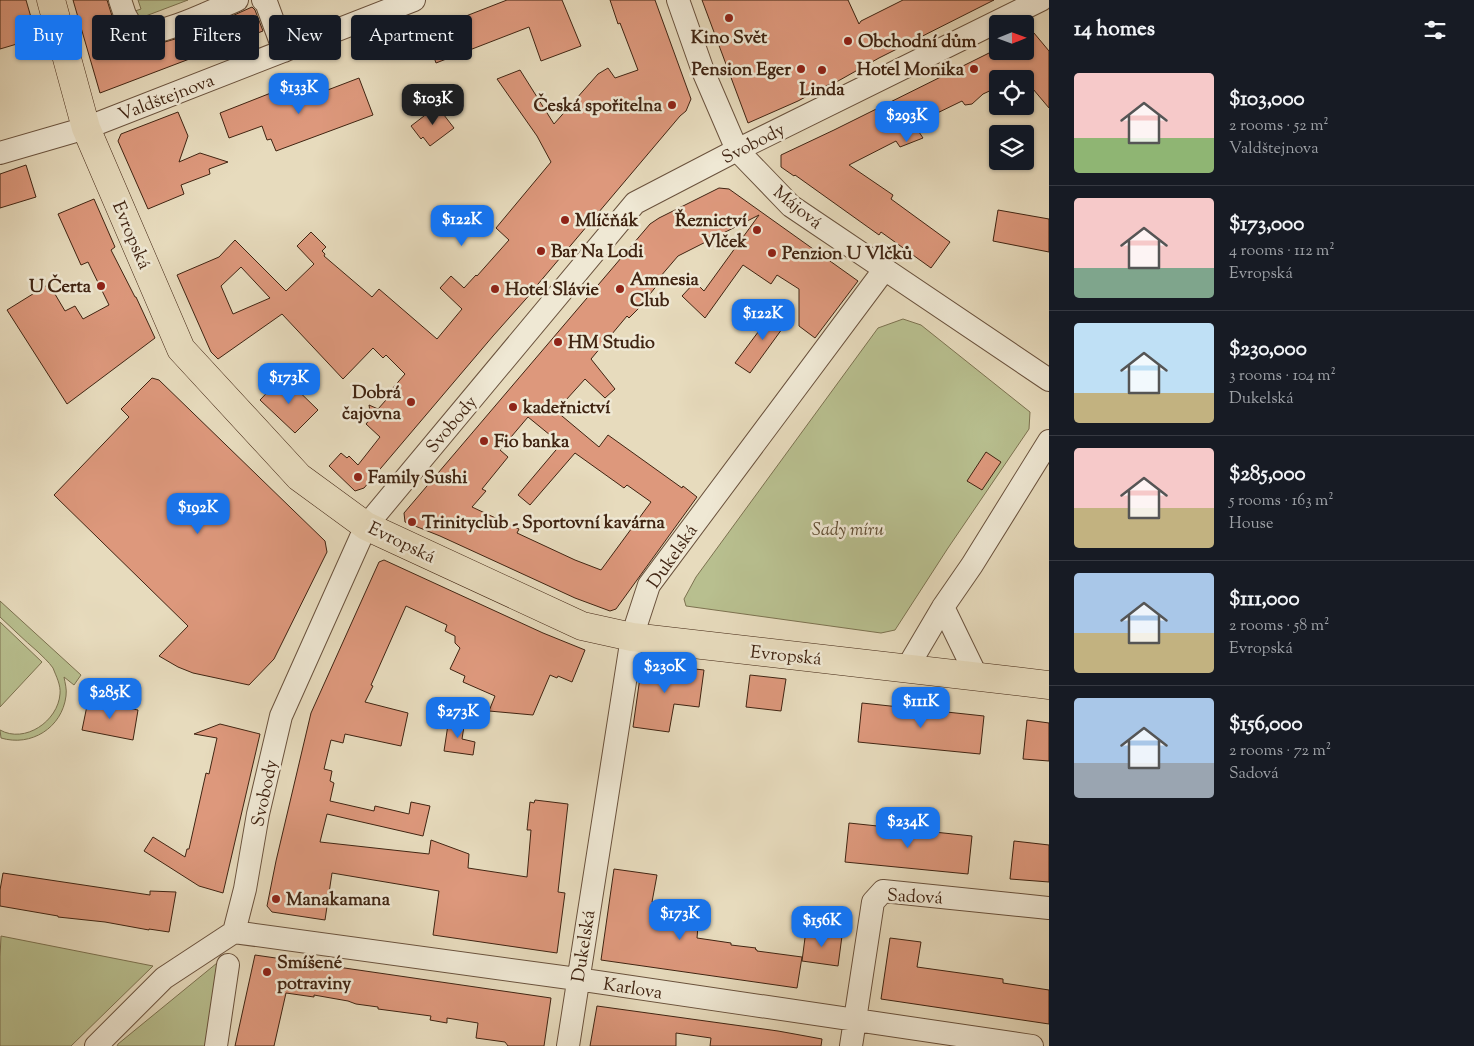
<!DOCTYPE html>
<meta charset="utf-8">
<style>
:root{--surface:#171b24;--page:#20242c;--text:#f1f3f6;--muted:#9ea1a6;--line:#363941;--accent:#1a73e8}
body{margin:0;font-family:"Sorts Mill Goudy",serif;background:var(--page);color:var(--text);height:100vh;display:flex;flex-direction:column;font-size:19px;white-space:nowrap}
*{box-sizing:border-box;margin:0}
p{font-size:16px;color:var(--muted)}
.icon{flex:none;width:28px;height:28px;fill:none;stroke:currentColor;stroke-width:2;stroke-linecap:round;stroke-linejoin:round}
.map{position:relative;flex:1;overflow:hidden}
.side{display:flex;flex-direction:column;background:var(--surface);width:425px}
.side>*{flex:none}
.top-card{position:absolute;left:15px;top:15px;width:475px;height:45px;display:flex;gap:10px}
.needle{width:32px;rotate:89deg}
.controls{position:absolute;left:989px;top:15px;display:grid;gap:10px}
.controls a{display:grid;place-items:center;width:45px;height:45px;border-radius:5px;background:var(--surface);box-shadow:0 1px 4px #0004;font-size:25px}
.price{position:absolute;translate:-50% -42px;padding:0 11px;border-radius:10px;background:var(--accent);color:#fff;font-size:16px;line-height:32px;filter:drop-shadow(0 1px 2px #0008)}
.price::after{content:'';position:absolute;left:50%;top:30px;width:15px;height:11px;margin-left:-8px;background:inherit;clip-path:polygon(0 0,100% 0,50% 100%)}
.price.current{background:#222;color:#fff}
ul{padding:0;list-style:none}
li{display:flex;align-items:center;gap:15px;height:125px;padding:0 25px}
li+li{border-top:1px solid var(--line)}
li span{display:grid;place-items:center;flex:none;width:140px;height:100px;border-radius:5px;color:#555}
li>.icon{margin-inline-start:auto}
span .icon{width:60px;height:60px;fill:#fffc;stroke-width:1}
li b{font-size:21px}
h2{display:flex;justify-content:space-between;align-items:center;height:60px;padding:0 25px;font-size:21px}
.tag{padding:0 18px;border-radius:5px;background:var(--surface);box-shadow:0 1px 4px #0004;font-size:18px;line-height:45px}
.tag.current{background:var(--accent);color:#fff}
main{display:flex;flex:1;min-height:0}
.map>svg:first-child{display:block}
</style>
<main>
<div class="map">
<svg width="1049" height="1046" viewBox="0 0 1049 1046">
<rect width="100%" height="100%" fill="#e7dbbd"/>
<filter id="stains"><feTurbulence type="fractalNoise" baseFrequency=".004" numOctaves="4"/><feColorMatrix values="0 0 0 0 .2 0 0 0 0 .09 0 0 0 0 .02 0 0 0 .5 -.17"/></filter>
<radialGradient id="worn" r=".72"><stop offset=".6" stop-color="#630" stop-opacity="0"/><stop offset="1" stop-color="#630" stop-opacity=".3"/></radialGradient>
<path fill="#b8bf8f" stroke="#7c7250" d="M138 0H188L143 17 144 26 129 13 141 9Z
M903 319 921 325 1030 412 1029 429 948 548 895 630 881 633 686 606 684 599 696 577 878 328Z
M0 601 81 675 74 685 64 677C65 683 67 689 66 696 62 728 31 747 1 738L0 730C25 744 58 721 60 694 61 685 56 676 53 668 49 662 42 656 37 651 24 640 12 628 0 617Z
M0 622 42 662 0 707Z
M1 936 153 966 71 1046H0V957Z
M217 963 206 1046H117L118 1044Z"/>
<path fill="#dd987c" stroke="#402412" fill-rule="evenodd" d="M0 0H26L37 38 0 49Z
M73 0H107L124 54 192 34 252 7 255 10 263 31 100 93Z
M507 0H562L581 46 541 61 529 27 436 63 425 32Z
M610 0H655L691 99 686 111 680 116 533 290V291L493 336 364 488 355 491 329 466 341 453 347 458 349 456 358 465 380 437 366 424 371 418 369 405 378 409 394 391 392 389 405 374 386 355 383 358 373 348 343 379 282 314 218 359 211 352 177 275 219 257 235 240 286 291 314 264 297 246 311 232 326 247 322 251 325 254 324 256 372 297 379 289 437 339 462 309 440 288 451 276 464 288 476 275 477 276 509 240 496 228 551 162 537 136 497 79 520 70 554 124 598 74 608 68 615 78 638 70 620 23 618 24ZM241 267 270 298 233 314 221 286Z
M702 0H848L859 24 861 21 903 0H994L879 58 831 85 830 84 798 101 748 123Z
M1034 33 1049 51V108L1033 89 1025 94V79H998V87L983 94 972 104 965 105 962 101 929 117 931 122 919 132 923 138 900 147 896 141 849 165 893 195 891 199 950 242 931 268 881 232 879 235 795 175 794 176 781 167V155L834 130 985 55 993 51H1025V37Z
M359 78 373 115 276 151 271 139 267 140 262 126 229 138 220 113 281 89 287 102 290 101 291 104Z
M437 106 454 128 430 146 423 137 421 139 411 126Z
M178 112 188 136 179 162 200 153 228 162 209 169 210 174 181 185 184 194 148 209 118 141 121 134Z
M26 165 36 197 0 208V174Z
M719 188 729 189 858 281 815 338 799 326V289L777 275 771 284 743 265 705 318 682 296 695 282 704 291 759 215 678 256 660 277 662 279 638 309 629 318 627 316 591 359 615 389 605 398 585 379 556 411 599 447 608 435 682 488 683 486 697 497 616 609 610 611 575 598 440 536 405 522 404 513 650 224 659 218ZM528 417 561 444 518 495 530 505 575 453 624 488 627 485 651 502 601 570 575 560 517 533 519 529 472 507 486 491 482 489 508 457 500 450Z
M94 199 115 247 111 250 135 297H136L155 338 67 404 7 310 49 284 65 311 75 306 83 319 109 305 88 262 81 265 58 214Z
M998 210 1049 219V252L993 241Z
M776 308 790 318 750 373 735 363Z
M283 376 318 410 295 433 260 400Z
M152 378 159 380 325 541 327 552 274 659 249 685 193 673 178 667 159 656 188 626 54 495 129 417 121 409Z
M986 452 1001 462 982 490 967 481Z
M384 560 543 633 585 650 572 682 558 676 557 678 550 675 533 715 489 711 495 696 463 682 465 676 450 669 460 648 455 643V636L445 631 447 625 406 606 371 685 373 686 365 702 408 713 401 746 345 734 343 743 331 740 324 769 332 771 330 781 334 783 330 801 374 811 375 806 409 814 411 802 430 806 423 836 327 814 320 842 429 854 431 840 469 854 468 868 527 877 531 830H527L530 802 534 803 535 800 568 804 558 892 565 893 557 953 433 935 439 891 332 873 325 920 272 912 267 906 276 861 311 713 379 562Z
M642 663 704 670 699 707 674 704 669 732 633 727Z
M750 675 786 679 781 711 746 707Z
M88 701 138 710 133 740 82 730Z
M862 703 984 716 980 754 858 742Z
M449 718 465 720 462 739 475 742 473 755 444 751Z
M1027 720 1049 723V761L1023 759Z
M220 724 260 734 223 893 199 886 144 851 153 837 185 857 187 849H189L206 773 209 774 217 738 194 734Z
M849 823 972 836 968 874 845 862Z
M1014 841 1049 845V882L1010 879Z
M614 869 657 875 652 902 658 903 656 919 698 926 697 938 731 943V945L756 948 755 949 757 950V951L802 957 797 988 601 960Z
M3 873 150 895V891L176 892 169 932 149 929V930L105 922 58 917V916L0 906V890Z
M806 930 842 936 838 966 802 961Z
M890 938 921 942 917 967 1003 979V983L1049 990V1024L881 999Z
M255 955 551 998 544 1046H508L505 1042 476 1038 478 1023 447 1018V1023L430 1020 431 1016 378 1009V1007L356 1004 348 1001 314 995V997L286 993 274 1046H235Z
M597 1006 778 1031 822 1039 821 1046H710L711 1038 676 1033V1046H590Z"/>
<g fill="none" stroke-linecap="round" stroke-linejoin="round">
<defs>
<path id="minor" d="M120 0 125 15 136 34C166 34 209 12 237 0
M263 0 266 2 284 51
M678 0 703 71 737 150 791 206 1049 380
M0 153 86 128 414 0
M943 607 977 677
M907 668 943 607 972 565 1049 441
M234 932 577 979 1032 1046
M96 1046 164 978 234 932 245 889 258 814 281 716 366 526 635 203 737 150 1041 0
M216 1046 228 965
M568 1046 632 637 649 585 884 270
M851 1046 873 902 883 891 1049 908"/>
<path id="major" d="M51 0 86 128 181 349 299 477 366 526 582 626 632 637 1049 685"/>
</defs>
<use href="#minor" stroke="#6a523d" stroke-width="24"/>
<use href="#major" stroke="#402412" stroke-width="29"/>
<use href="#minor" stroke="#efe8d4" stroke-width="22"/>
<use href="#major" stroke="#e7dbbd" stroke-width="28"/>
</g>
<g fill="#8f2418" stroke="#efe8d4" stroke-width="2">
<circle cx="729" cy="18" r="5"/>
<circle cx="848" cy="41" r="5"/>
<circle cx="801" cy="69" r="5"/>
<circle cx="974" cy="69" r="5"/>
<circle cx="822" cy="70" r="5"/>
<circle cx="672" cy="105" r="5"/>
<circle cx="565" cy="220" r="5"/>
<circle cx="757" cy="230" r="5"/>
<circle cx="541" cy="251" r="5"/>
<circle cx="772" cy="253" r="5"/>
<circle cx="101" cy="286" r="5"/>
<circle cx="495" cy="289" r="5"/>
<circle cx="620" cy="289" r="5"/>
<circle cx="558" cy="342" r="5"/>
<circle cx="411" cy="402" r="5"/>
<circle cx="513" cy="407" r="5"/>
<circle cx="484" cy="441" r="5"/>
<circle cx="358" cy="477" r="5"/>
<circle cx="412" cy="522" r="5"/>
<circle cx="276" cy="899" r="5"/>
<circle cx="267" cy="972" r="5"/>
</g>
<g text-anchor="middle" stroke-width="5" stroke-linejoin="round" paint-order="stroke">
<g font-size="18" font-weight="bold" fill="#402412" stroke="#efe8d4" text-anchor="start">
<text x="729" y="43" text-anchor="middle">Kino Svět</text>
<text x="858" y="47">Obchodní dům</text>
<text x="791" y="75" text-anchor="end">Pension Eger</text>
<text x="964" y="75" text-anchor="end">Hotel Monika</text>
<text x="822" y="95" text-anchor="middle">Linda</text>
<text x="662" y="111" text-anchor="end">Česká spořitelna</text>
<text x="575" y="226">Mlíčňák</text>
<text x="747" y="226" text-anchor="end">Řeznictví<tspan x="747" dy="21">Vlček</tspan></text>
<text x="551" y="257">Bar Na Lodi</text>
<text x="782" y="259">Penzion U Vlčků</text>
<text x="630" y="285">Amnesia<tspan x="630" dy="21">Club</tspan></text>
<text x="91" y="292" text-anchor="end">U Čerta</text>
<text x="505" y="295">Hotel Slávie</text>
<text x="568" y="348">HM Studio</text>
<text x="401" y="398" text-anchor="end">Dobrá<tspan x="401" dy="21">čajovna</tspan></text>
<text x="523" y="413">kadeřnictví</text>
<text x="494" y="447">Fio banka</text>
<text x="368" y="483">Family Sushi</text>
<text x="422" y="528">Trinityclub - Sportovní kavárna</text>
<text x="286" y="905">Manakamana</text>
<text x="277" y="968">Smíšené<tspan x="277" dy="21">potraviny</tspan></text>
</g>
<g font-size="18" fill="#402412" stroke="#efe8d4">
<text transform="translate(166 97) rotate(-21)" y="6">Valdštejnova</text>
<text transform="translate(753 143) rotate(-27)" y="6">Svobody</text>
<text transform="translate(798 207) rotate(39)" y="6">Májová</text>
<text transform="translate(132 235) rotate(67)" y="6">Evropská</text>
<text transform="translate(451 424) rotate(-50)" y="6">Svobody</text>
<text transform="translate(402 542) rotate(26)" y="6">Evropská</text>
<text transform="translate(672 556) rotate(-55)" y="6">Dukelská</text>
<text transform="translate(786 655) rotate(6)" y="6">Evropská</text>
<text transform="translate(264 793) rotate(-78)" y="6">Svobody</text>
<text transform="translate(915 896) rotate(3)" y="6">Sadová</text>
<text transform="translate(583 946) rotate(-81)" y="6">Dukelská</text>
<text transform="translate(633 988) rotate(9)" y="6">Karlova</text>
</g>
<g font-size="18" font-style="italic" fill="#5e4b31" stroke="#efe8d4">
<text x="848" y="535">Sady míru</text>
</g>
</g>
<rect width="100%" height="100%" filter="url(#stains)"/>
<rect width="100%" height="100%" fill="url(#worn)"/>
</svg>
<div class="controls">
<a><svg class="needle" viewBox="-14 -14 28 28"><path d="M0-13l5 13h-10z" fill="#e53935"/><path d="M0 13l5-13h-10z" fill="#9ea1a6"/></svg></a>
<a><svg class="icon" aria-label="locate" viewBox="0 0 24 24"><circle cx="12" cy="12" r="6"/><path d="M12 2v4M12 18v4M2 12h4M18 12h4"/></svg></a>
<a><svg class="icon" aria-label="layers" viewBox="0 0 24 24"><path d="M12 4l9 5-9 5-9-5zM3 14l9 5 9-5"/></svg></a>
</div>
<b class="price" style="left:299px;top:115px">$133K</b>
<b class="price current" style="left:433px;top:126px">$103K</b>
<b class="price" style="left:907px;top:143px">$293K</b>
<b class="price" style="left:462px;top:247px">$122K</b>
<b class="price" style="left:763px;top:341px">$122K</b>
<b class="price" style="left:289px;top:405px">$173K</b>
<b class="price" style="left:198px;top:535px">$192K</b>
<b class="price" style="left:665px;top:694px">$230K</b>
<b class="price" style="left:110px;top:720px">$285K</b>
<b class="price" style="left:921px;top:729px">$111K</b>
<b class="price" style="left:458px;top:739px">$273K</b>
<b class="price" style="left:908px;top:849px">$234K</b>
<b class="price" style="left:680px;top:941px">$173K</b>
<b class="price" style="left:822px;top:948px">$156K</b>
<div class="top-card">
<a class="tag current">Buy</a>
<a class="tag">Rent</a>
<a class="tag">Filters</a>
<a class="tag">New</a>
<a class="tag">Apartment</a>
</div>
</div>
<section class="side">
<h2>14 homes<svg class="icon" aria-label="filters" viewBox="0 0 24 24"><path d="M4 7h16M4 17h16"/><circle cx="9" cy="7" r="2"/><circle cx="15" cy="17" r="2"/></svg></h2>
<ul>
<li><span style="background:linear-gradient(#f6c9c9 65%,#8fb573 0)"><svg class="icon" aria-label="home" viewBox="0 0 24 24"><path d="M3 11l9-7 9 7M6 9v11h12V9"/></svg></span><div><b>$103,000</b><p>2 rooms · 52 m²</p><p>Valdštejnova</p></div></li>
<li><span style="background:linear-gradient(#f6c9c9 70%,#7fa58c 0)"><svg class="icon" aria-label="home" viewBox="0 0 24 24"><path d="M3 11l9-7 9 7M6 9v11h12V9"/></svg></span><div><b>$173,000</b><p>4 rooms · 112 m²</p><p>Evropská</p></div></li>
<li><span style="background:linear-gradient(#bfe0f5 70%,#c2b280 0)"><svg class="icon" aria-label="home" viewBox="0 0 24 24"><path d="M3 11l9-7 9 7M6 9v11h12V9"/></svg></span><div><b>$230,000</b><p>3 rooms · 104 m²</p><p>Dukelská</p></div></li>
<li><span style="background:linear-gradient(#f6c9c9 60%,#c2b280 0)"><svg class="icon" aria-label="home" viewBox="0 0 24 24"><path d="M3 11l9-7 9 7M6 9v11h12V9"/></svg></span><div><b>$285,000</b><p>5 rooms · 163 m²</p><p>House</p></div></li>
<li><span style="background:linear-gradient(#a9c7e8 60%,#c2b280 0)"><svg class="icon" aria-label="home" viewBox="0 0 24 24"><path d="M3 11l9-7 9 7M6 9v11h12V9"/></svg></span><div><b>$111,000</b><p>2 rooms · 58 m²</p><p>Evropská</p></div></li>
<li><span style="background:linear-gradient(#a9c7e8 65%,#9aa5b1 0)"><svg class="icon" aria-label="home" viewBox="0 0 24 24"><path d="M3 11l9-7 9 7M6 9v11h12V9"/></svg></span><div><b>$156,000</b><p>2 rooms · 72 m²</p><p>Sadová</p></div></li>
</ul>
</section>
</main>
